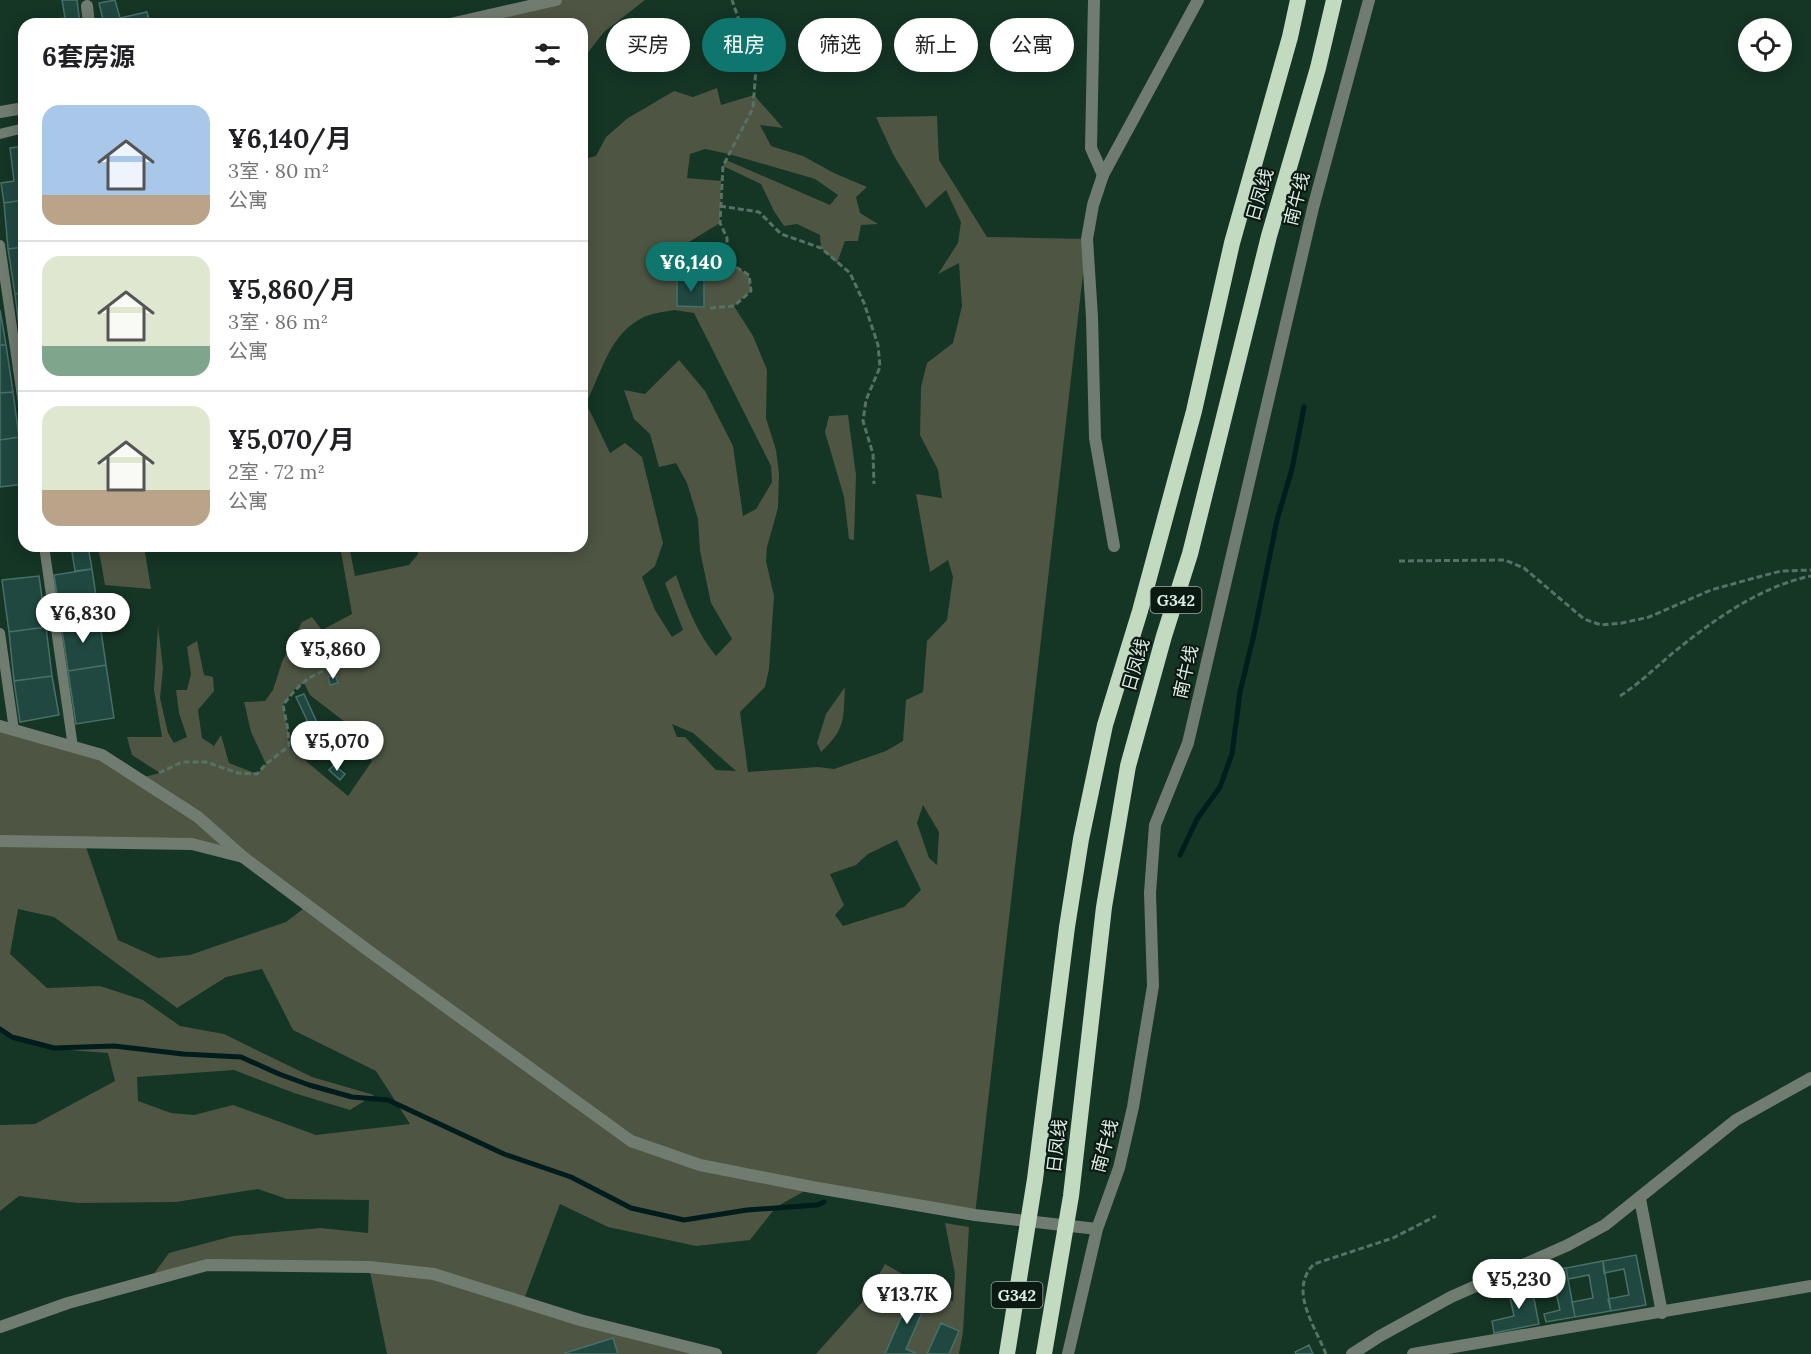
<!DOCTYPE html>
<html lang="zh">
<meta charset="utf-8">
<style>
:root{--surface:#fff;--page:#f6f6f6;--text:#202124;--muted:#757577;--line:#e0e0e0;--accent:#0f766e}
body{margin:0;font-family:Lora,"Noto Sans SC",serif;background:var(--page);color:var(--text);height:100vh;display:flex;flex-direction:column;font-size:22px;white-space:nowrap}
*{box-sizing:border-box;margin:0}
p{font-size:20px;color:var(--muted)}
.icon{flex:none;width:33px;height:33px;fill:none;stroke:currentColor;stroke-width:2;stroke-linecap:round;stroke-linejoin:round}
.map{position:relative;flex:1;overflow:hidden}
.side{position:absolute;left:18px;top:18px;width:570px;height:534px;display:flex;flex-direction:column;background:var(--surface);border-radius:18px;box-shadow:0 3px 15px #0003}
.side>*{flex:none}
.hud{position:absolute;left:606px;top:18px;width:570px;height:54px;display:flex;gap:12px}
.buttons{position:absolute;left:1738px;top:18px;display:grid;gap:12px}
.buttons a{display:grid;place-items:center;width:54px;height:54px;border-radius:50%;background:var(--surface);box-shadow:0 3px 15px #0003;font-size:30px}
.price{position:absolute;translate:-50% -51px;padding:0 14px;border-radius:21px;background:#fff;color:#222;font-size:20px;line-height:39px;filter:drop-shadow(0 2px 3px #0008)}
.price::after{content:'';position:absolute;left:50%;top:36px;width:18px;height:14px;margin-left:-9px;background:inherit;clip-path:polygon(0 0,100% 0,50% 100%)}
.price.current{background:var(--accent);color:#fff}
ul{padding:0;list-style:none}
li{display:flex;align-items:center;gap:18px;height:150px;padding:0 24px}
li+li{border-top:2px solid var(--line)}
li span{display:grid;place-items:center;flex:none;width:168px;height:120px;border-radius:18px;color:#555}
li>.icon{margin-inline-start:auto}
span .icon{width:72px;height:72px;fill:#fffc;stroke-width:1}
li b{font-size:26px}
h2{display:flex;justify-content:space-between;align-items:center;height:72px;padding:0 24px;font-size:26px}
.chip{padding:0 21px;border-radius:27px;background:var(--surface);box-shadow:0 3px 15px #0003;font-size:21px;line-height:54px}
.chip.current{background:var(--accent);color:#fff}
.map>svg:first-child{display:block}
</style>
<div class="map">
<svg width="1811" height="1354" viewBox="0 0 1811 1354">
<rect width="100%" height="100%" fill="#153525"/>
<path fill="#4e5543" fill-rule="evenodd" d="M556 0H645L604 32 582 60V24H450Z
M717 88 721 105 754 95 783 128 760 125 771 146 803 156 834 173 867 187 856 197 860 213 878 224 861 225 858 241H845L837 263 821 248 820 235 797 224 784 226 774 211 761 184 723 166 726 160 830 205 838 195 815 179 729 154 705 149 690 154 687 178 721 181 720 223 689 242 691 249 727 245 728 262 749 275 751 291 734 306 753 336 767 370 766 418 776 450 779 474 778 508 767 547 766 561 774 596 769 669 765 687 740 712 748 772 818 767 834 769 886 751 903 741 906 700 923 692 927 641 947 620 953 577 948 560 930 572 916 494 942 498 938 470 920 435 921 387 927 363 953 343 962 306 959 263 938 274 958 243 961 222 946 190 926 208 894 156 876 117 937 116 939 160 987 237 1087 239 975 1215 812 1187 776 1207 750 1240 696 1246 608 1227 560 1204 523 1302 716 1354H387L369 1267 207 1265 150 1279 169 1253 233 1236 321 1228 368 1233 369 1200 287 1199 258 1189 176 1202 78 1203 19 1196 0 1211V1125L35 1124 115 1081 108 1053C72 1050 31 1050 0 1029V726L102 755 140 778 160 773 132 755 127 737H162L154 690 158 626 163 668 160 698 168 733 174 743 187 737 179 713 176 690H187L191 674 187 647 197 641 204 675 213 677 214 691 198 710 202 738 214 746 221 735 229 763 257 774 266 764 251 732 244 702 265 701 273 690 282 662 302 622 312 617 322 630 352 614 340 546H349L355 576 409 565 418 554 417 546H582V156L584 159 596 156 606 137 628 118 674 91 693 97ZM674 310 694 313 771 466 772 482 756 509 743 516 733 446 705 391 679 360 645 394 624 390 634 419 650 434 659 467 676 463 687 483 698 519 700 551 711 603 732 639 716 656C697 633 686 604 676 575L665 583 683 630 672 637 655 610 642 577 655 566 663 543 642 457 625 443 610 453 586 403C602 372 609 335 642 318 651 313 664 312 674 310ZM304 683 310 695 345 722 372 761 348 796 289 747 288 730 283 705 295 689ZM672 724 693 733 736 771 716 770 685 737H677ZM923 805 939 832 937 865 929 858 917 823ZM897 840 921 890 904 907 843 926 835 915 844 905 830 874 856 865 868 854ZM85 844H192L243 857 307 906 286 922 190 955 158 958 118 940ZM18 909 54 917 177 1008 226 977 262 969 293 1030 376 1071 410 1124 316 1135 233 1105 194 1115 171 1113 138 1101 137 1077 234 1070 294 1093 350 1110 374 1095 312 1077 224 1034 180 1026 143 1000 100 986 47 988 10 954Z
M848 415 856 475 854 540 849 539 844 497 825 432 829 416Z
M98 546H144L151 589 105 585Z
M845 687C843 721 846 728 821 752L817 743 826 714Z
M945 1223 969 1227 963 1332 959 1354H816L865 1299 885 1264 942 1297 953 1301 955 1274Z"/>
<g fill="none" stroke-linecap="round" stroke-linejoin="round">
<path stroke="#001c1c" stroke-width="5" d="M1180 855 1197 819 1220 787 1232 754 1240 692 1254 634 1277 520 1292 469 1304 407
M0 1029 12 1037 54 1048 114 1046 183 1054 241 1057 279 1074 309 1085 352 1097 388 1100 504 1154 571 1177 631 1208 684 1220 747 1210 817 1205 824 1202"/>
</g>
<path fill="#204840" stroke="#487067" stroke-width="1.5" d="M62 0H77L80 24H32V22L65 18Z
M115 0 120 18 147 12 150 24H104L99 3Z
M24 146V200L4 203 1 183 14 181 10 148Z
M24 200V247L8 249 4 203Z
M24 247V292L15 294 8 249Z
M677 280H704V307L677 306Z
M24 292V341L21 342 15 294Z
M0 310 6 345H0Z
M0 345H6L13 392 0 393Z
M13 392 19 437 0 440V393Z
M19 437 24 466V484L0 487V440Z
M71 546H88L92 569 75 571Z
M92 569 99 617 61 622 54 575Z
M39 576 46 627 9 632 2 580Z
M99 617 106 665 68 671 61 622Z
M46 627 52 676 14 681 9 632Z
M106 665 114 718 76 724 68 671Z
M335 675 338 683 330 685 328 677Z
M52 676 59 715 20 722 14 681Z
M304 694 320 729 313 733 296 697Z
M329 734 342 748 336 754 322 740Z
M334 765 345 774 340 780 329 770Z
M1636 1255 1646 1305 1611 1311 1608 1299 1629 1295 1624 1269 1604 1273 1603 1261Z
M1603 1261 1611 1311 1575 1317 1572 1302 1593 1298 1589 1275 1568 1279 1566 1268Z
M1566 1268 1575 1317 1546 1322 1544 1314 1560 1310 1554 1283 1537 1287 1534 1274Z
M1531 1284 1539 1324 1494 1333 1492 1321 1514 1316 1508 1288Z
M912 1292 928 1299 906 1349 917 1354H885Z
M941 1323 959 1331 949 1354H927Z
M613 1338 618 1354H566L565 1353Z
M1309 1345 1313 1354H1296L1295 1352Z"/>
<g fill="none" stroke-linecap="round" stroke-linejoin="round">
<path stroke="#577264" stroke-width="3" stroke-dasharray="6 3" stroke-linecap="butt" d="M720 206 759 212 781 234 821 248 850 273 864 303 878 345 880 367 866 400 863 421 873 454 874 484
M710 308 734 306 751 291 749 275 727 262V238L720 223 723 166 753 108 757 56 742 29 732 0
M1399 561 1505 560 1524 568 1584 619 1601 625 1622 623 1649 617 1711 590 1747 580 1781 571 1811 570
M1620 696C1640 683 1656 667 1674 652 1715 619 1759 587 1811 576
M159 773 182 762H206L238 773 257 774 266 764 289 746 288 730 283 705C301 682 308 676 336 666
M1326 1354C1315 1326 1288 1290 1314 1264L1393 1238 1436 1216"/>
<path stroke="#717c70" stroke-width="10" d="M0 134 24 128
M0 245 24 410
M44 546 73 747
M0 633 14 730"/>
<path stroke="#717c70" stroke-width="12" d="M87 6 89 24
M1114 546 1095 438 1092 317 1087 239 1093 205 1103 175 1198 0
M0 726 102 755 198 817 243 857
M1640 1199 1662 1313
M1352 1354 1380 1336 1451 1297 1568 1245 1605 1225 1736 1120 1811 1078
M1413 1354 1811 1286"/>
<path stroke="#717c70" stroke-width="12" d="M1094 0 1091 148 1103 175
M450 24 556 0
M0 112 24 108
M0 841 192 844 243 857 373 954 631 1141 700 1165 812 1187 975 1215 1097 1229
M0 1327 68 1303 207 1265 369 1267 434 1274 580 1320 716 1354
M1068 1354 1097 1229 1119 1168 1133 1107 1153 986 1150 893 1155 825 1188 743 1313 208 1369 0"/>
<path stroke="#c2dabf" stroke-width="16" d="M1007 1354 1035 1179 1067 927 1081 839 1105 725 1140 611 1194 411 1232 243 1290 37 1298 0
M1044 1354 1071 1196 1104 907 1128 766 1164 636 1190 554 1269 236 1318 68 1334 0"/>
</g>
<g text-anchor="middle" stroke-width="4.5" stroke-linejoin="round" paint-order="stroke">
<g fill="#0b1912" stroke="#9eafa5" stroke-width="1.5">
<rect x="1150.5" y="587" width="51" height="26" rx="4.5"/>
<rect x="991.5" y="1282" width="51" height="26" rx="4.5"/>
</g>
<g font-size="16" font-weight="bold" fill="#ddefe4">
<text x="1176" y="606">G342</text>
<text x="1017" y="1301">G342</text>
</g>
<g font-size="18" fill="#ddefe4" stroke="#0b1912">
<text transform="translate(1260 195) rotate(-74)" y="6">日凤线</text>
<text transform="translate(1297 199) rotate(-76)" y="6">南牛线</text>
<text transform="translate(1136 665) rotate(-74)" y="6">日凤线</text>
<text transform="translate(1186 672) rotate(-77)" y="6">南牛线</text>
<text transform="translate(1057 1146) rotate(-83)" y="6">日凤线</text>
<text transform="translate(1105 1146) rotate(-75)" y="6">南牛线</text>
</g>
</g>
</svg>
<div class="buttons">
<a><svg class="icon" aria-label="locate" viewBox="0 0 24 24"><circle cx="12" cy="12" r="6"/><path d="M12 2v4M12 18v4M2 12h4M18 12h4"/></svg></a>
</div>
<b class="price current" style="left:691px;top:293px">¥6,140</b>
<b class="price" style="left:83px;top:644px">¥6,830</b>
<b class="price" style="left:333px;top:680px">¥5,860</b>
<b class="price" style="left:337px;top:772px">¥5,070</b>
<b class="price" style="left:1519px;top:1310px">¥5,230</b>
<b class="price" style="left:907px;top:1325px">¥13.7K</b>
<div class="hud">
<a class="chip">买房</a>
<a class="chip current">租房</a>
<a class="chip">筛选</a>
<a class="chip">新上</a>
<a class="chip">公寓</a>
</div>
<section class="side">
<h2>6套房源<svg class="icon" aria-label="filters" viewBox="0 0 24 24"><path d="M4 7h16M4 17h16"/><circle cx="9" cy="7" r="2"/><circle cx="15" cy="17" r="2"/></svg></h2>
<ul>
<li><span style="background:linear-gradient(#a9c7e8 75%,#b9a48a 0)"><svg class="icon" aria-label="home" viewBox="0 0 24 24"><path d="M3 11l9-7 9 7M6 9v11h12V9"/></svg></span><div><b>¥6,140/月</b><p>3室 · 80 m²</p><p>公寓</p></div></li>
<li><span style="background:linear-gradient(#dfe7d0 75%,#7fa58c 0)"><svg class="icon" aria-label="home" viewBox="0 0 24 24"><path d="M3 11l9-7 9 7M6 9v11h12V9"/></svg></span><div><b>¥5,860/月</b><p>3室 · 86 m²</p><p>公寓</p></div></li>
<li><span style="background:linear-gradient(#dfe7d0 70%,#b9a48a 0)"><svg class="icon" aria-label="home" viewBox="0 0 24 24"><path d="M3 11l9-7 9 7M6 9v11h12V9"/></svg></span><div><b>¥5,070/月</b><p>2室 · 72 m²</p><p>公寓</p></div></li>
</ul>
</section>
</div>
